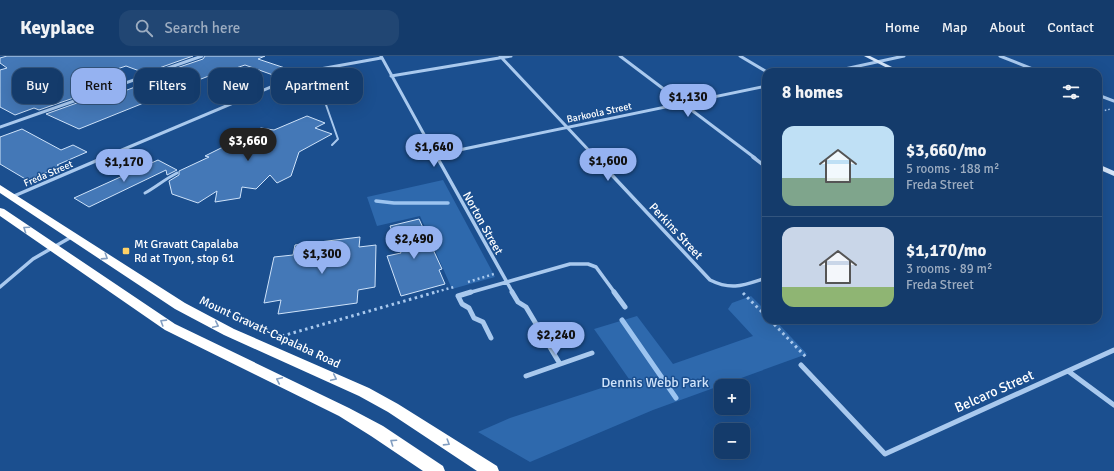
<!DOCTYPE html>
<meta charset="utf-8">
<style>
:root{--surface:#143b6b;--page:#214673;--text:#f1f3f6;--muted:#9dadc1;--line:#33557e;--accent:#95b2f1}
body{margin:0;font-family:Signika,sans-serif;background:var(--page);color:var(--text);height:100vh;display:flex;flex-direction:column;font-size:15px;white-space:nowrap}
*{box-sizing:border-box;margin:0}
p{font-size:13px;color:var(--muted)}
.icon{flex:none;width:22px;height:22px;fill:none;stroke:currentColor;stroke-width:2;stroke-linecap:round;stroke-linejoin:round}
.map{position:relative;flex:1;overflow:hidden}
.side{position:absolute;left:762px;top:12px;width:340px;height:256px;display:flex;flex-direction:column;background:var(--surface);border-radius:12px;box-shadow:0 4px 16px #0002,0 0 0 1px var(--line)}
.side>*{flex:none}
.banner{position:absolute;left:12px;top:12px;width:380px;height:36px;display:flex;gap:8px}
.controls{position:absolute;left:714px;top:323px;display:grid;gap:8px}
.controls a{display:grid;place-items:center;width:36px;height:36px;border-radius:8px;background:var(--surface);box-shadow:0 4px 16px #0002,0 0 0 1px var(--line);font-size:20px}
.price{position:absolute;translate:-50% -34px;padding:0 9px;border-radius:14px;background:var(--accent);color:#111;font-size:13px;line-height:26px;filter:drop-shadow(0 1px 2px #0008)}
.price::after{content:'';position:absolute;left:50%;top:24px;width:12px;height:9px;margin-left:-6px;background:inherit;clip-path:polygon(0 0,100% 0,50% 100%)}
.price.current{background:#222;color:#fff}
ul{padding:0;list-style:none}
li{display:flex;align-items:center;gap:12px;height:100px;padding:0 20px}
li+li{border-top:1px solid var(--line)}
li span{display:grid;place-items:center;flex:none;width:112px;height:80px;border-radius:12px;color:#555}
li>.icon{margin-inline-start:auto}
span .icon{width:48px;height:48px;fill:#fffc;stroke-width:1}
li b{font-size:17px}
h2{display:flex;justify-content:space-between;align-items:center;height:48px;padding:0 20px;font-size:17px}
.chip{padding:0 14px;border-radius:12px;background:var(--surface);box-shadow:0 4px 16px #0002,0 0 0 1px var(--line);font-size:14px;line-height:36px}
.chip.current{background:var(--accent);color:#111}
header{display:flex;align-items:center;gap:24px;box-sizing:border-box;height:56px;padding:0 20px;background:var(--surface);border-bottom:1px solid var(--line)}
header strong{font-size:19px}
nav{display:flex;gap:22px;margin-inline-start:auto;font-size:14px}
.search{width:280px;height:36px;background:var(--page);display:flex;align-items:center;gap:10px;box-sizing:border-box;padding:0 14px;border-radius:12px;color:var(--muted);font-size:15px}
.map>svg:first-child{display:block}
</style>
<header>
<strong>Keyplace</strong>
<div class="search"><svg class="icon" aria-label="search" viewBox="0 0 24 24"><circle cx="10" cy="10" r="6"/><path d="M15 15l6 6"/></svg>Search here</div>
<nav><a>Home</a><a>Map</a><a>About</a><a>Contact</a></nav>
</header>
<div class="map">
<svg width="1114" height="415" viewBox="0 0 1114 415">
<rect width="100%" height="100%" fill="#1b4f8f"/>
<path fill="#2e69ad" d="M443 124 493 217 495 221 452 233 420 160 377 170 367 141Z
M751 240 766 255V264H775L807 298 653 354 530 406 478 376 510 362 629 323 594 273 637 260 673 308 753 280 728 253 732 247Z"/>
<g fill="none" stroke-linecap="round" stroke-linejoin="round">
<path stroke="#9cc4f0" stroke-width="3.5" d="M376 145 394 147H448"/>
<path stroke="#9cc4f0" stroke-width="5" d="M622 264 676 342"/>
</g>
<path fill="#4478b7" stroke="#cfe3fa" d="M7 0H193L145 17 126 10 96 20 114 28 39 54 34 52 15 59 0 51V14L7 12 0 7V2Z
M205 0H265L258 3 288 13 273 19 245 9 233 13 230 12 164 37 166 38 79 73 46 58 122 31 127 34 159 22 153 20 203 3Z
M307 60 325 67 315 72 332 78 299 96 291 120 277 127 270 119 256 133 242 131 240 142 215 146 217 135 198 147 172 138 169 125 179 119V115L209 101 205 100 261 72 274 74Z
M22 73 61 94 73 89 87 96 57 109 60 111 27 124 0 108V81Z
M158 104 177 114 167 119 166 114 89 151 74 142Z
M419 163 442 213 439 214 445 228 401 240 387 200 401 197 390 170Z
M360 181 359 191 376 189 375 231 358 234 357 247 278 258 281 244 264 247 274 201 293 199 295 189Z"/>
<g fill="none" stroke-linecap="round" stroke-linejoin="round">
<path stroke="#a9c9ee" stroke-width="1.5" stroke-dasharray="1.5 2" stroke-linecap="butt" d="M1098 56 1111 53"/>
<path stroke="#a9c9ee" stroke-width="2.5" stroke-dasharray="2 3" stroke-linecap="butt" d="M468 226 494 218
M432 237 454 231"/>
<path stroke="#a9c9ee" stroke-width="3" stroke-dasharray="2.5 3.5" stroke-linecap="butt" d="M743 237 766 260
M770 264 806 301
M282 280 436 236"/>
<path stroke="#a9c9ee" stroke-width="2" d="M310 40 325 46 338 83 332 89"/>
<path stroke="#a9c9ee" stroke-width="3" d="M145 137C156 131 165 123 177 117"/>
<path stroke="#a9c9ee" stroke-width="3" d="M381 0 437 102
M500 0 596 102
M620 0 755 102
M740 0 767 16
M1000 0 1040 16
M831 16 904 0
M391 20 511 0
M1098 39 1114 45
M0 71 202 0
M435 99 766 30
M103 102 309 15 381 2"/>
<path stroke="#a9c9ee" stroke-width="3.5" d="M437 101 513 237
M595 101 710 224C732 235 744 229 766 222
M753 101 766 111
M14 140 105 101
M0 231 33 203 73 180
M468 237 570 208H588L596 211 615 237"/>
<path stroke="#a9c9ee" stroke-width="5" d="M471 236 458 240 462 248 469 252 474 262 483 266 491 282
M512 236 518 246 526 251 560 308
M614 236 625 251
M801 309 885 398 1114 294
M1068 315 1114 349
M526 320 592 297"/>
<path fill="#d6e6fa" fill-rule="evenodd" d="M864 0H870L902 16H895Z
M1098 108 1114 115V120L1098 113Z"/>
<path fill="#fff" fill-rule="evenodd" d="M0 129 185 247 234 273 369 332 398 348 497 410 499 415H477L388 356 359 340 224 279 175 253 0 137Z
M0 152 4 153 175 268 349 352 383 370 443 410 445 415H423L371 380 339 360 165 274 0 160Z"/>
</g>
<defs><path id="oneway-chevron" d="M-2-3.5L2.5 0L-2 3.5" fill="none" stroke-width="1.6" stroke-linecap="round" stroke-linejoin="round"/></defs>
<g stroke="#829ec1">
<use href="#oneway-chevron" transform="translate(26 173) rotate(-145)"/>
<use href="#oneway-chevron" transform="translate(105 201) rotate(33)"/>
<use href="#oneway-chevron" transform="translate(163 266) rotate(-148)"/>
<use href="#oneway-chevron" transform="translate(216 269) rotate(25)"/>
<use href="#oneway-chevron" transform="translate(334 322) rotate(25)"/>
<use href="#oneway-chevron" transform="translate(279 324) rotate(-155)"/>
<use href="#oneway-chevron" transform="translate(393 386) rotate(-146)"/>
<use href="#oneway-chevron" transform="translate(447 387) rotate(32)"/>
</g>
<rect fill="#ffd166" stroke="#1b4f8f" stroke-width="1.5" x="122" y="191" width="8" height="8" rx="2"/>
<g text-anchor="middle" stroke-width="3" stroke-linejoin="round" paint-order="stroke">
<g font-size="10" fill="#fff" stroke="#1b4f8f">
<text transform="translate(599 56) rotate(-12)" y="4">Barkoola Street</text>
<text transform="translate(48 117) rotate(-23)" y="4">Freda Street</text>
</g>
<g font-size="12" fill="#fff" stroke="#1b4f8f">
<text transform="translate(483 167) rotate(61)" y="4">Norton Street</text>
<text transform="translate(676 175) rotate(47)" y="4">Perkins Street</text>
<text transform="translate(270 276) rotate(25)" y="4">Mount Gravatt-Capalaba Road</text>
</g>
<g font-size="12" fill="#fff" stroke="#1b4f8f" text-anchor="start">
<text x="134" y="192">Mt Gravatt Capalaba<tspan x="134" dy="14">Rd at Tryon, stop 61</tspan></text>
</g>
<g font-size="14" fill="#cfe3fa" stroke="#1b4f8f">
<text x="655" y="331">Dennis Webb Park</text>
</g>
<g font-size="14" fill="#fff" stroke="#1b4f8f">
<text transform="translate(994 335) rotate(-24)" y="5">Belcaro Street</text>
</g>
</g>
</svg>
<div class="controls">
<a>+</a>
<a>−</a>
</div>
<b class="price" style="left:688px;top:62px">$1,130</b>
<b class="price current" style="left:248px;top:106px">$3,660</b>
<b class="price" style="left:434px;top:112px">$1,640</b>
<b class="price" style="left:608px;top:126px">$1,600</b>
<b class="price" style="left:124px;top:127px">$1,170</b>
<b class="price" style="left:414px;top:204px">$2,490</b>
<b class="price" style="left:322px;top:219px">$1,300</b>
<b class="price" style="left:556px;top:300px">$2,240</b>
<div class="banner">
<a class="chip">Buy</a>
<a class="chip current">Rent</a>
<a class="chip">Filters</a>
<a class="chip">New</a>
<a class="chip">Apartment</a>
</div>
<section class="side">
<h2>8 homes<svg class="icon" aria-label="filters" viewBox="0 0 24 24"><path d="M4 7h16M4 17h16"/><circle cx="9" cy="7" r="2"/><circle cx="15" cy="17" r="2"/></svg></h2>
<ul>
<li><span style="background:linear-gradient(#bfe0f5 65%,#7fa58c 0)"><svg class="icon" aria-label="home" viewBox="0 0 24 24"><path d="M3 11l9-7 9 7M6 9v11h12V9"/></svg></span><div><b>$3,660/mo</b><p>5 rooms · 188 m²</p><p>Freda Street</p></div></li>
<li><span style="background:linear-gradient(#c9d6e8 75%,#8fb573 0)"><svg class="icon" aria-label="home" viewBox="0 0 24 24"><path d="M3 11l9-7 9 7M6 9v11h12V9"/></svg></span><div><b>$1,170/mo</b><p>3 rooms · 89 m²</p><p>Freda Street</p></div></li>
</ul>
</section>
</div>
